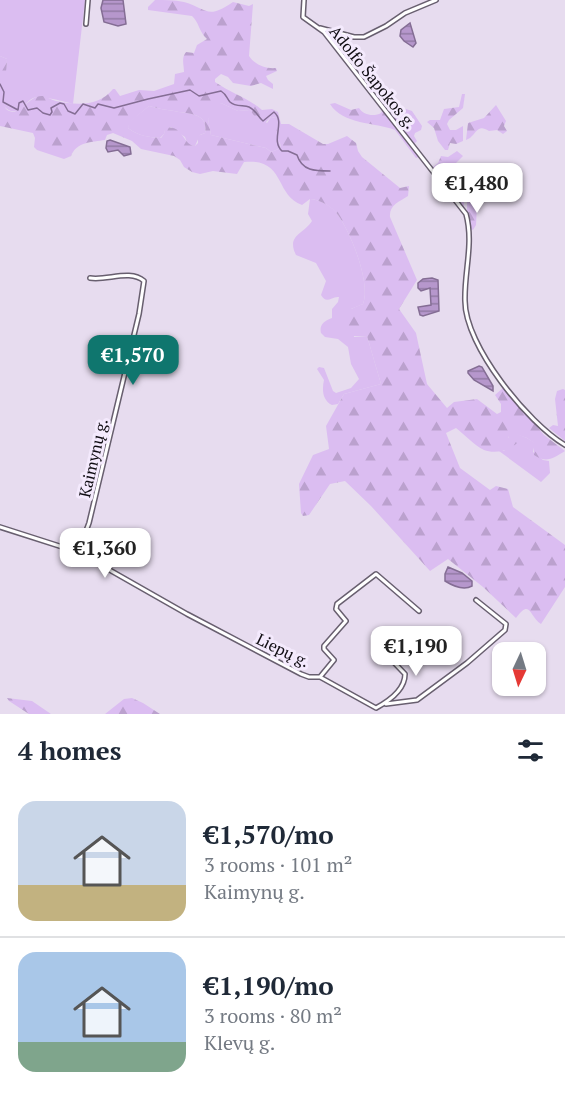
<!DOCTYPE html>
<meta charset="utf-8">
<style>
:root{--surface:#fff;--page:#f6f6f7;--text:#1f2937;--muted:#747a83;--line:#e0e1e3;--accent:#0f766e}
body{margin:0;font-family:"PT Serif",serif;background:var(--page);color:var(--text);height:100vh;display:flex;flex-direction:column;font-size:22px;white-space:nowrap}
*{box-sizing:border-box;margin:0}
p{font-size:20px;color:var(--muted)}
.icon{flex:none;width:33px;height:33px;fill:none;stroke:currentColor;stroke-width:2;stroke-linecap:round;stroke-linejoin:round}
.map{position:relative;height:714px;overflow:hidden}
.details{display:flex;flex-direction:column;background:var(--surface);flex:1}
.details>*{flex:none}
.needle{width:39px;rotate:184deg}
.tools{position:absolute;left:492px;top:642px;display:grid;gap:12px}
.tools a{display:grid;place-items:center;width:54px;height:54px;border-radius:12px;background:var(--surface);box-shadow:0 2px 4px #0004;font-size:30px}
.price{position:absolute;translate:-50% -51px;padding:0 14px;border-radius:12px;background:#fff;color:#222;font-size:20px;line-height:39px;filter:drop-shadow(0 2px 3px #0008)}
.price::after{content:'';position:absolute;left:50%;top:36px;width:18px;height:14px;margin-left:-9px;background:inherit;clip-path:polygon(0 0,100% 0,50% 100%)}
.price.selected{background:var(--accent);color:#fff}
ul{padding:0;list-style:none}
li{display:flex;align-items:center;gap:18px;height:150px;padding:0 18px}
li+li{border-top:2px solid var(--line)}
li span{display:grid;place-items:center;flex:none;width:168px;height:120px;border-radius:18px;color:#555}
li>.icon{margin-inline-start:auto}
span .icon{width:72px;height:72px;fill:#fffc;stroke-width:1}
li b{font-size:26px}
h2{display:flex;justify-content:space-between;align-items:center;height:72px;padding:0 18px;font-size:26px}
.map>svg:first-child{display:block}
</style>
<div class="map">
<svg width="565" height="714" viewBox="0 0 565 714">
<defs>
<pattern id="forest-firs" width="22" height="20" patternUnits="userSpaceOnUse" patternTransform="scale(1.5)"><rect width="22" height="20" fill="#dbbdf1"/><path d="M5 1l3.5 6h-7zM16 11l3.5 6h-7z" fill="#bba1ce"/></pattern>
<pattern id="water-rules" width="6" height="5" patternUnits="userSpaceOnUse" patternTransform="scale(1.5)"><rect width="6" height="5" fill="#b697cc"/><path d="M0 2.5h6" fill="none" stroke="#927aa4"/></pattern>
</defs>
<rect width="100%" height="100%" fill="#e7dcef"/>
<path fill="#dbbdf1" d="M0 0H85L73 104C68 102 42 96 37 97 28 98 26 106 19 110 9 115 1 105 1 96 0 84 7 72 7 59L0 56Z
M221 103 238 111 250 110 267 123 271 117 276 118V132L281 148 271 152 266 148 211 135 208 119Z
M149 106C157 108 165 110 174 111 187 114 209 112 205 133L200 135 195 146 188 145 185 137 171 127 165 130 164 134 160 138C149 137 138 136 128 128L129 122Z
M310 199C321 200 332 206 338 215 351 233 371 283 363 304L351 309 354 337 367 336 381 384 344 394 338 404 332 405C322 400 322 389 324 380L317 369 319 367 324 368 333 391 336 393 351 388 359 379 351 364 348 347 338 339 325 337 321 333C319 325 324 321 332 318V309L338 302 339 297C331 296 327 305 321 295L326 281 316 263 296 255C286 235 304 234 312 221L308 214Z
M512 432 527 438 535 443 533 452 543 460 549 461 550 473 541 482 499 451H504L511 441 508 436Z"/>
<path fill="url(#forest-firs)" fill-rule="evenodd" d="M155 0C165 0 174 0 184 2 208 9 207 20 233 2L249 6 253 4 249 56C255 65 266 69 276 68L277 71 266 76 268 80 273 84V89L261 83 251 86 233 83 228 77 221 74 215 79V82C231 93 248 98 262 110L272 109 278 112 281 124H289L323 144H328L347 136 356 143 358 151 362 157 400 188 409 186 408 196C399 202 389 205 390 217L417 280 399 309 416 333 427 384 447 408 454 402 477 399 497 414 501 412V404L495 395 504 387 544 435 565 451C553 458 547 464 534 455V443L527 438 512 433 508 437 517 443C510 451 494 454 484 450 474 445 465 435 456 428L446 433 460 468 490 490 496 486 508 489 513 507 565 545V587L541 624C529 617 531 598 516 618L483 587 448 559 430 571 371 506 345 481 330 484 309 515 303 516 301 513 299 484 313 455 329 449 326 426 344 394 381 384 367 336H347C338 316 344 311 363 304 371 283 351 233 338 215 331 206 321 200 310 199L302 205C274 195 286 158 244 162L237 174 213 171 200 174 192 172 184 167 180 160 174 156 141 149 132 141 113 133 107 135 105 140C92 142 76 142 71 156L64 159 37 150 34 147 35 138 33 133 0 126V56L7 59C7 74 0 98 6 109 19 120 28 94 43 96 47 97 52 100 56 101 76 105 99 107 113 89H115L120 96 139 90 154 91 174 84 175 74 184 72C184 65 181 58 186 52L194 53 197 45 207 39C199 32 199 22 192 16L148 10V7ZM221 103 238 111 250 110 258 121 265 123 271 117 276 118V137L280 143 281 148 271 152 266 148 211 135 208 119 218 112ZM149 106C157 108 165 110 174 111 187 114 209 112 205 133L198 136V143L195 146C182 145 184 124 165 128L164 134 161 138C149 137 138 136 128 128L130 122Z
M462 94H465L463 108 449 120 447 124 450 130H456L463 126V141L456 144 450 143 448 150H445L438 141 434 128 427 122 430 120H440L444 109 459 107Z
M335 103 351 110 359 108C363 115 374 117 381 113L383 109 387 115 406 109 412 111 422 126 421 130 415 133 414 136 417 141 412 146 419 157 416 158 395 130C375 122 343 125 330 104Z
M496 105 506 121 504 126 507 131 503 134 497 130 489 131C478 124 477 132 470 138L466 140 468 123 484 118Z
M457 151 463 156 456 163 463 175 464 207 432 168 438 163 441 156 448 157Z
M473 180 480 197 477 207 476 225 473 230 471 229 467 211V184Z
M563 389 565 390V441L549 428 553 425 558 426 555 399 557 391Z
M7 698 32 701 51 714H29L9 701Z
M132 698 143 703 160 714H105L124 699Z"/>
<path fill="url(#water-rules)" stroke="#846d94" stroke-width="1.5" d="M103 0H123L126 24 118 26 104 22 101 8Z
M410 23 416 43 413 47 404 41 400 36 401 30Z
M110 140 130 147 131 154 124 156 118 150 108 152 106 148 107 141Z
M432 278 438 280 439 311 423 316 420 315 418 307 431 305 430 288 421 291 418 288V283L423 279Z
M479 366 482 367 493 386V391L474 380 468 373V371Z
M448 567 462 573 472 581V586C463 591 453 586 445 581V574Z"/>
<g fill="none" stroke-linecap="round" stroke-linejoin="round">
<path stroke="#846d94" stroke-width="1.5" d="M0 84 4 92 3 102 18 110 19 103 23 101 28 110 37 108 43 113 50 115 52 112 51 108 60 103 64 104 68 111 75 114 83 104 95 108 98 104 114 108 148 99 190 90 199 96 221 91C227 95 226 97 230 102 235 107 244 105 249 107 256 110 258 117 263 121L274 112C286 122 270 140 282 151H288L297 155C302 171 315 171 330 171"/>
<defs>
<path id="street" d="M304 0 303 17 324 32 466 214C474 243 464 272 465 301 465 346 528 423 565 445
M86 24 88 0
M320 28 354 37H364L386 26 405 13 436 0
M0 527 78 552 187 614 301 674 309 677H320L376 708C389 701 405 689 405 674L382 650 377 635
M78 552 89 523 139 314 144 281C130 269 107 281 90 278
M320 677 334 660 324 649V646L346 621 336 609 337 604 376 574 419 611
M386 704 417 700 467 663 505 630 506 624 476 600"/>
</defs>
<use href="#street" stroke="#685f6f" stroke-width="6"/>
<use href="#street" stroke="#fff" stroke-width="3"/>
</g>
<g text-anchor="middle" stroke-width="6" stroke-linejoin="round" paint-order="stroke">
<g font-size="16" fill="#0f0c12" stroke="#f4eafd">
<text transform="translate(373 77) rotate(51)" y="6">Adolfo Šapokos g.</text>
<text transform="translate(93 458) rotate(-77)" y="6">Kaimynų g.</text>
<text transform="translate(283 650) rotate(26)" y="6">Liepų g.</text>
</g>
</g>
</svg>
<div class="tools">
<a><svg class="needle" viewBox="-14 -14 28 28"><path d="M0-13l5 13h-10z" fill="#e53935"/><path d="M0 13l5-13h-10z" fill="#747a83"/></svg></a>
</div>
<b class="price" style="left:477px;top:214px">€1,480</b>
<b class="price selected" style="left:133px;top:386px">€1,570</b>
<b class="price" style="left:105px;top:579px">€1,360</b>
<b class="price" style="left:416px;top:677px">€1,190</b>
</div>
<section class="details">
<h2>4 homes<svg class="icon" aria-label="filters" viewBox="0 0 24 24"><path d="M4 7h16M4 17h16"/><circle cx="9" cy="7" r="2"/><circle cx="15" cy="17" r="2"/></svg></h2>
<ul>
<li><span style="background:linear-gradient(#c9d6e8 70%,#c2b280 0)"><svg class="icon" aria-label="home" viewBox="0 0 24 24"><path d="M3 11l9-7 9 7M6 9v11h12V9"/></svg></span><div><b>€1,570/mo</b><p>3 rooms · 101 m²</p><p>Kaimynų g.</p></div></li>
<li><span style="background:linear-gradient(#a9c7e8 75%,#7fa58c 0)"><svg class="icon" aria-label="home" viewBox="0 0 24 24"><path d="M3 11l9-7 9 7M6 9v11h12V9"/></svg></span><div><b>€1,190/mo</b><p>3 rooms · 80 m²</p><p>Klevų g.</p></div></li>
</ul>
</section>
